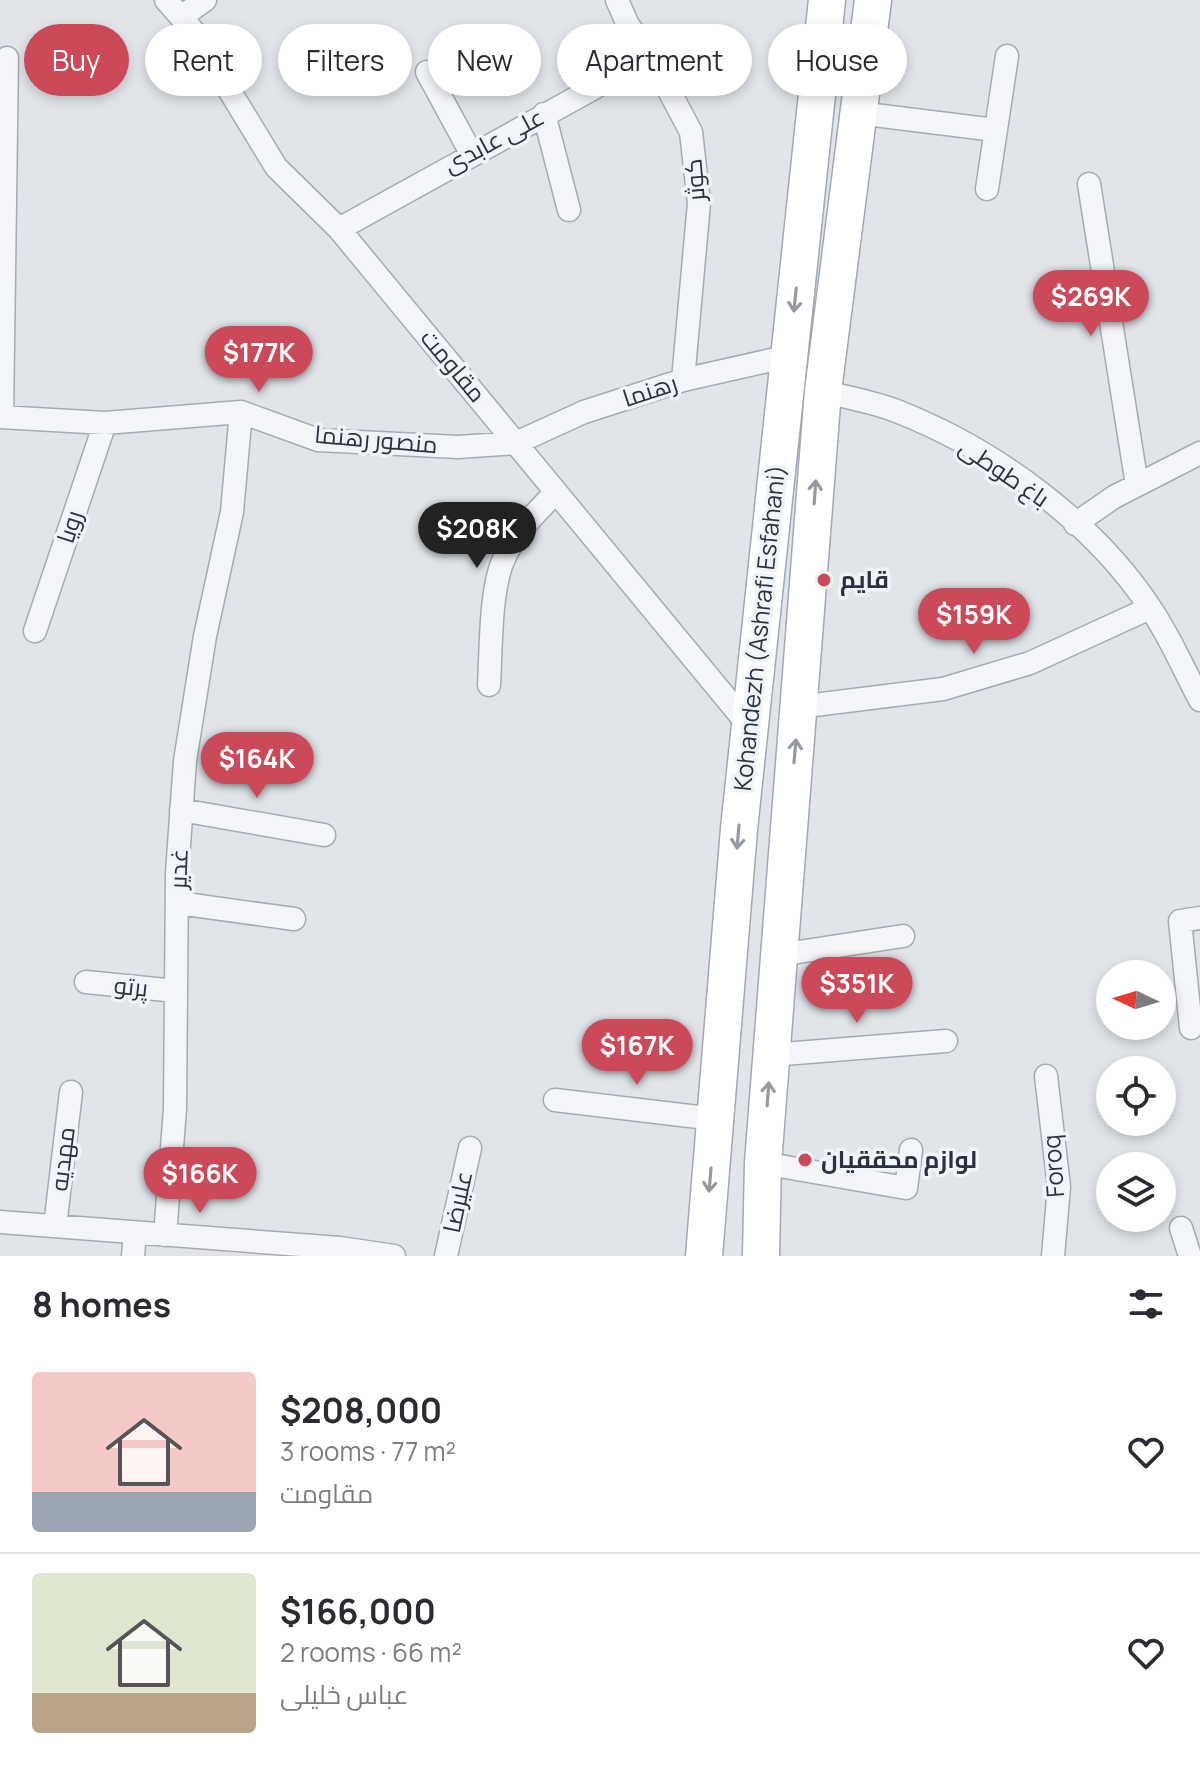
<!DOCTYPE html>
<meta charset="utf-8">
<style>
:root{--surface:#fff;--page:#f2f2f3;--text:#2b2b33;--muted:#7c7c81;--line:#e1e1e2;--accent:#cb4958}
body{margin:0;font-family:Manrope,Cairo,sans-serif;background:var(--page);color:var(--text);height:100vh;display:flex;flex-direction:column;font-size:30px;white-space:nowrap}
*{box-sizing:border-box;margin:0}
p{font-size:26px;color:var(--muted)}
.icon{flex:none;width:44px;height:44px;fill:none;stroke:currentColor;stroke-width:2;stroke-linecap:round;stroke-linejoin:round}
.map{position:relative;height:1256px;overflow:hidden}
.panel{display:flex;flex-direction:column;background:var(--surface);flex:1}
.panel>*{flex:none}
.guide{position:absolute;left:24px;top:24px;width:1152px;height:72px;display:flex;gap:16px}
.needle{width:52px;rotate:274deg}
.fabs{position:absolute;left:1096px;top:960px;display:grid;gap:16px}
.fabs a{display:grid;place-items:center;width:80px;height:80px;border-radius:50%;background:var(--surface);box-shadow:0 4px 12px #0003;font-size:40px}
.price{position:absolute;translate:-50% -68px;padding:0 18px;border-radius:28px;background:var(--accent);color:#fff;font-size:26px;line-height:52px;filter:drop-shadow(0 2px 4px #0008)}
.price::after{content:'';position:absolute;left:50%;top:48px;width:24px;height:18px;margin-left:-12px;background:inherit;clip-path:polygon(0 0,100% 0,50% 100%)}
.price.current{background:#222;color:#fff}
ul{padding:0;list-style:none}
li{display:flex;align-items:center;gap:24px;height:200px;padding:0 32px}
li+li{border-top:2px solid var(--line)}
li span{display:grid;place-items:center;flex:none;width:224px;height:160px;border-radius:8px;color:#555}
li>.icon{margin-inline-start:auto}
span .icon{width:96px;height:96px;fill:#fffc;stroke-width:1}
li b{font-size:34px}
h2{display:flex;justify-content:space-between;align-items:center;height:96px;padding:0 32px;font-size:34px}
.tag{padding:0 28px;border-radius:36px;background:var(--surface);box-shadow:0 4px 12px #0003;font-size:28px;line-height:72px}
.tag.current{background:var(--accent);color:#fff}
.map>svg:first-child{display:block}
</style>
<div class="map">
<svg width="1200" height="1256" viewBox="0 0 1200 1256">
<rect width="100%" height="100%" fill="#e1e4e9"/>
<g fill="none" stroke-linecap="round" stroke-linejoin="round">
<defs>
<path id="minor" d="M166 0 194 32 276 167 339 229 750 727
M617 0 628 25 649 53 691 132 699 203 683 380
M181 17 205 0
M427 72 471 153
M858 113 995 130
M544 114 569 210
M1089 184 1137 485
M987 189 1007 56
M339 229 594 88 649 53
M823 391C848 398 875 402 899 412 995 450 1094 522 1151 609 1170 637 1184 670 1200 700
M0 417 105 423 241 412 318 440 458 447 516 443 584 412 683 380 789 356
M2 417 7 58
M1075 524 1114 497 1200 453
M35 631 105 423
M489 685C491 652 490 591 503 561 514 533 536 513 556 492
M798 707 943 689 1030 663 1150 608
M181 810 324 835
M178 903 294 919
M779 955 903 936
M86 982 176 991
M1191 1028 1180 921 1200 918
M771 1055 946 1041
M1046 1076 1059 1187 1053 1256
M555 1100 715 1119
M763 1163 906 1188 911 1150
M0 1222 340 1248 394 1256
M55 1226 71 1092
M1181 1228 1190 1256
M165 1235 175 1109 177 873 185 761 205 636 232 512 241 412
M133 1256 135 1233
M446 1256 470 1148"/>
<path id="primary" d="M704 1256 739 829 827 0
M761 1256 763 1163 823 391 873 0"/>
</defs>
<use href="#minor" stroke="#a6abb3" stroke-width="25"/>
<use href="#primary" stroke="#a0a8b5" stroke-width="39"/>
<use href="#minor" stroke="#f3f5f8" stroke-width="22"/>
<use href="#primary" stroke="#fff" stroke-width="36"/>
</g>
<defs><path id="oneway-shaft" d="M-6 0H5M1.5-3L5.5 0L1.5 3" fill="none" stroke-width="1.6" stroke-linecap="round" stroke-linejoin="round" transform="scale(2)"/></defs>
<g stroke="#9498a0">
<use href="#oneway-shaft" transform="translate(795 300) rotate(96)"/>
<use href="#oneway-shaft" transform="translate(815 492) rotate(-86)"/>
<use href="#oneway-shaft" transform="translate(795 751) rotate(-85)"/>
<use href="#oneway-shaft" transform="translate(738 837) rotate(95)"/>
<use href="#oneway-shaft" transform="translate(768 1094) rotate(-86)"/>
<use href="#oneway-shaft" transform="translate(710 1180) rotate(95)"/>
</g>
<g fill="#cb4958" stroke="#f0f3f7" stroke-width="3">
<circle cx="824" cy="580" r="8"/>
<circle cx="805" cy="1160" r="8"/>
</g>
<g text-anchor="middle" stroke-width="7" stroke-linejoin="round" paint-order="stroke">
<g font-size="24" fill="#2a3140" stroke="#f0f3f7">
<text transform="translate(494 141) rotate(-28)" y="8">علی عابدی</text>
<text transform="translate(695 180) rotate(-95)" y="8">کوثر</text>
<text transform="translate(453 366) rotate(50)" y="8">مقاومت</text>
<text transform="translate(650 391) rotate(-18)" y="8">رهنما</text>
<text transform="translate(376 440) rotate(5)" y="8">منصور رهنما</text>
<text transform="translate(1004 473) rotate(34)" y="8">باغ طوطی</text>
<text transform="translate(70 527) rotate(-72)" y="8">رویا</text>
<text transform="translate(760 628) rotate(-84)" y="8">Kohandezh (Ashrafi Esfahani)</text>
<text transform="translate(179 869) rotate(-88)" y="8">غدیر</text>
<text transform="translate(131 987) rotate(6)" y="8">پرتو</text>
<text transform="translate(63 1159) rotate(-83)" y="8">مهدیه</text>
<text transform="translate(1054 1166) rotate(-94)" y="8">Foroq</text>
<text transform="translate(458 1202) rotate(-78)" y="8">علیرضا</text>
</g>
<g font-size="24" font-weight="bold" fill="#2a3140" stroke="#f0f3f7" text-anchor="start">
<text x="840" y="588">قایم</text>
<text x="821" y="1168">لوازم محققیان</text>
</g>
</g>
</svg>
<div class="fabs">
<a><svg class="needle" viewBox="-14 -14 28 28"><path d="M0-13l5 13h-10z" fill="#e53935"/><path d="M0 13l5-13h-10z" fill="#7c7c81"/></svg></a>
<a><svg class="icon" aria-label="locate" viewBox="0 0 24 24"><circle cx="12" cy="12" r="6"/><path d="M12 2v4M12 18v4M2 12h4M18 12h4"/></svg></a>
<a><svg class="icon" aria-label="layers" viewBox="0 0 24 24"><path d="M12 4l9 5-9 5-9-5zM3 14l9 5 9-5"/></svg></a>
</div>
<b class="price" style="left:1091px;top:338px">$269K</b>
<b class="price" style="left:259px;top:394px">$177K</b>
<b class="price current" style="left:477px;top:570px">$208K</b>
<b class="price" style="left:974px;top:656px">$159K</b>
<b class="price" style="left:257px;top:800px">$164K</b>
<b class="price" style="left:857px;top:1025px">$351K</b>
<b class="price" style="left:637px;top:1087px">$167K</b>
<b class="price" style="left:200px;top:1215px">$166K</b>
<div class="guide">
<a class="tag current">Buy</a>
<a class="tag">Rent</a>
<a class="tag">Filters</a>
<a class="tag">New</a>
<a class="tag">Apartment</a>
<a class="tag">House</a>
</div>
</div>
<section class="panel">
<h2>8 homes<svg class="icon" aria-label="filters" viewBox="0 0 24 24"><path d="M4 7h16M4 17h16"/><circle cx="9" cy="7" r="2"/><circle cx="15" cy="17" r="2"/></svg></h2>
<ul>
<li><span style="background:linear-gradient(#f6c9c9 75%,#9aa5b1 0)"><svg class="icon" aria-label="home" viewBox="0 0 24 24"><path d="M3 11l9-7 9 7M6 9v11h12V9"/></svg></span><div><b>$208,000</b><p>3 rooms · 77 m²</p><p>مقاومت</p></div><svg class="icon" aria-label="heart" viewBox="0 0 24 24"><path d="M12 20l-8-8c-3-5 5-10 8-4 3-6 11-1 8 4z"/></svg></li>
<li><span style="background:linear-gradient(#dfe7d0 75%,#b9a48a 0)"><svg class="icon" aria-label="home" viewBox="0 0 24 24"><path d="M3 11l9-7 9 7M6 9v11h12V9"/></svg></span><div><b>$166,000</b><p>2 rooms · 66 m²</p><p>عباس خلیلی</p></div><svg class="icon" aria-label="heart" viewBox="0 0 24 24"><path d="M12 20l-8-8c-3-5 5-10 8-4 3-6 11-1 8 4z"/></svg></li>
</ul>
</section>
